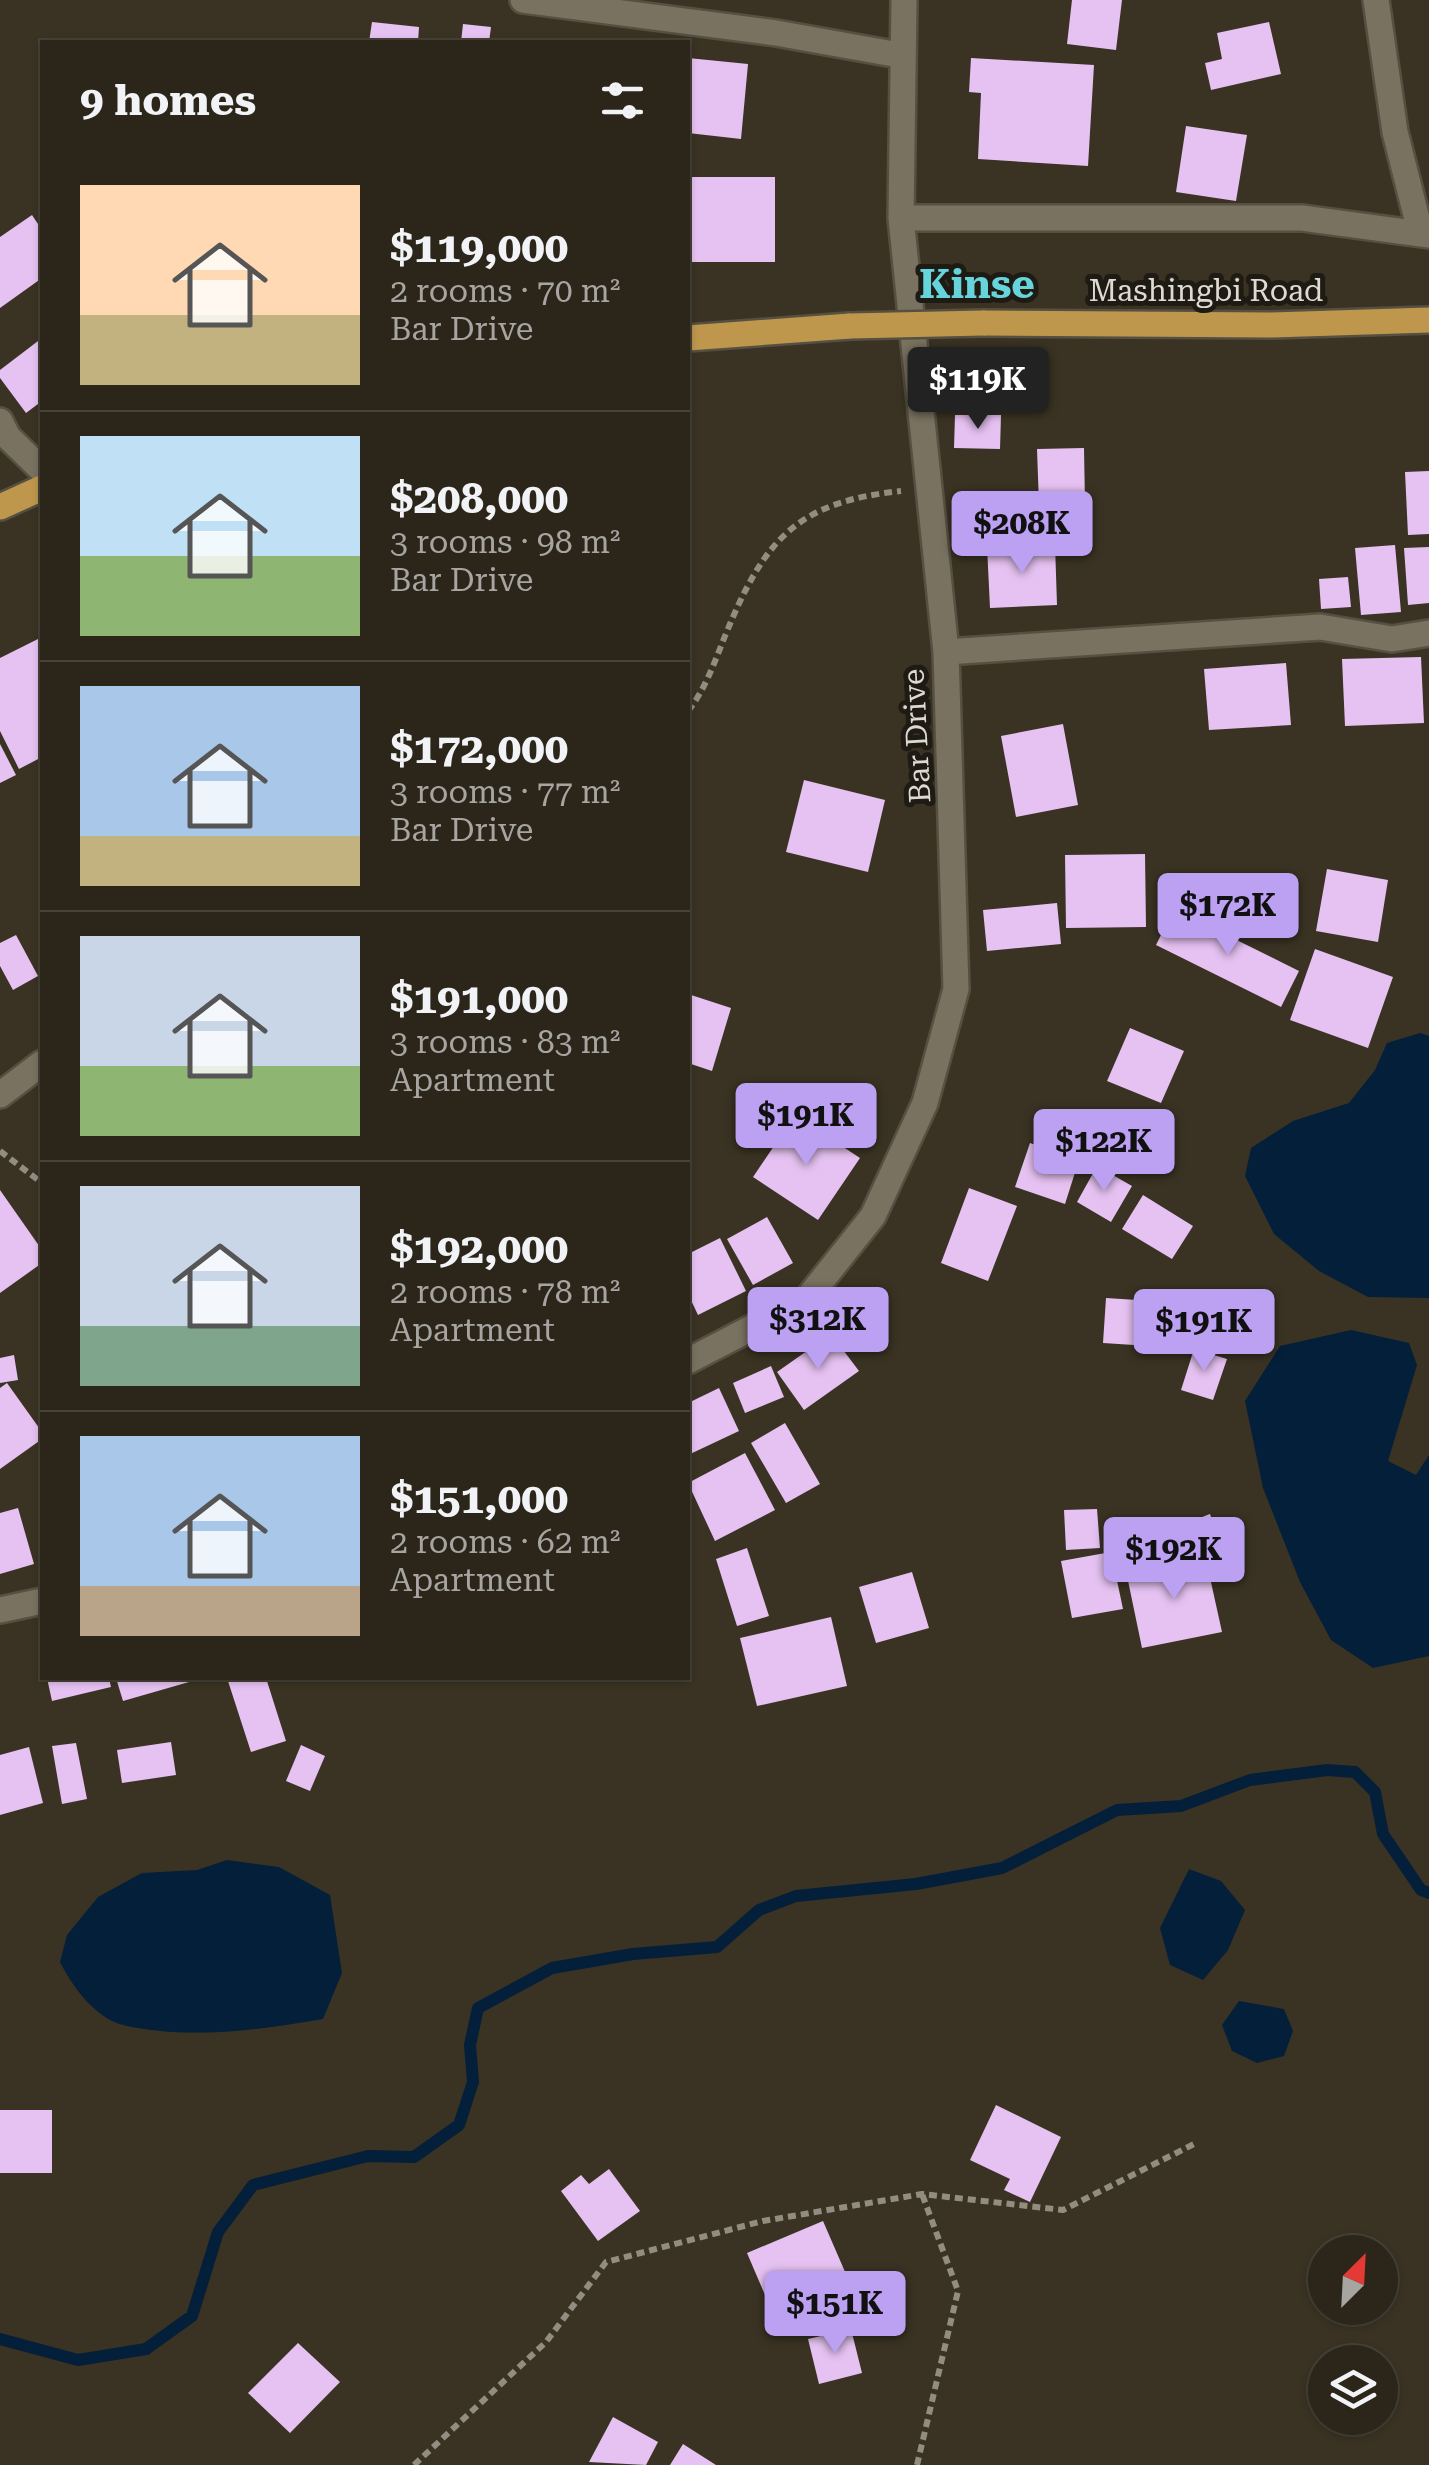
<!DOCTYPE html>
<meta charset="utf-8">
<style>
:root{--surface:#2c261a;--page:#342e23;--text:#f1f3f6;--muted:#a6a5a2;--line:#484339;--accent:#bca0f2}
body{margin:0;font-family:"Roboto Serif",serif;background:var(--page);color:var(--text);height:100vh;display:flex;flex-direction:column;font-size:38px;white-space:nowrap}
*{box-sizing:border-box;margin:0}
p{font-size:32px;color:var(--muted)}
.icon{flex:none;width:55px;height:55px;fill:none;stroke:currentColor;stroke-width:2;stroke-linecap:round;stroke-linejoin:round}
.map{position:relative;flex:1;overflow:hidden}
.panel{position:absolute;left:40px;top:40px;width:650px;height:1640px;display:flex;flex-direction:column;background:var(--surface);border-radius:0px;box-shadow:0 2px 8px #0004,0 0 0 2px var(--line)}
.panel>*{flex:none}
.needle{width:65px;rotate:24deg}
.controls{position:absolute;left:1308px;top:2235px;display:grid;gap:20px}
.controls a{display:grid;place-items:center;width:90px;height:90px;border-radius:50%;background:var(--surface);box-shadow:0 2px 8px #0004,0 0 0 2px var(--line);font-size:50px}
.price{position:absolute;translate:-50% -85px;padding:0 22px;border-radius:10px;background:var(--accent);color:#111;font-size:32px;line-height:65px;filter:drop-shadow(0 2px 5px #0008)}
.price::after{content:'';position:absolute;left:50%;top:60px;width:30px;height:22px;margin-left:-15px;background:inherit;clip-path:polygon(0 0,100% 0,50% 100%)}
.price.selected{background:#222;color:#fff}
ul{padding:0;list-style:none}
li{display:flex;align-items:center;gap:30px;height:250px;padding:0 40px}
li+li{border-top:2px solid var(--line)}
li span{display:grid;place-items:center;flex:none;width:280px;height:200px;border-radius:0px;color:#555}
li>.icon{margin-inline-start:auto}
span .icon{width:120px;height:120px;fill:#fffc;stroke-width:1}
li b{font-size:42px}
h2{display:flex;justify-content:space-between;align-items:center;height:120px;padding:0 40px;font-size:42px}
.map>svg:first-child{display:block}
</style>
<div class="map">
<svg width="1429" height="2465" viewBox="0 0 1429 2465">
<rect width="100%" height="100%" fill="#3a3323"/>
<path fill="#041f39" d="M1420 1033 1429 1036V1298L1368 1297 1319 1271 1274 1234 1245 1176 1251 1148 1293 1121 1349 1103 1375 1070 1387 1043Z
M1351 1330 1409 1343 1417 1365 1388 1461 1416 1475 1429 1455V1656L1373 1668 1331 1640 1300 1582 1263 1488 1245 1401 1280 1346Z
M227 1860 279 1867 330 1895 342 1973 323 2019C261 2030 186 2040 123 2025 95 2018 72 1986 60 1962L67 1935 98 1897 142 1873 197 1870Z
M1189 1869 1221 1881 1245 1910 1228 1950 1203 1980 1170 1965 1160 1928Z
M1239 2001 1284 2009 1293 2031 1284 2056 1257 2063 1232 2051 1222 2025Z"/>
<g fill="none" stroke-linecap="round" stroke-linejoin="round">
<path stroke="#041f39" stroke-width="12" d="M0 2339 78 2360 146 2349 192 2316 218 2232 253 2185 368 2156 414 2157 459 2125 473 2082 470 2045 478 2008 552 1968 633 1954 717 1947 759 1910 796 1896 916 1884 1002 1868 1117 1810 1181 1806 1250 1780 1327 1770 1355 1772 1375 1792 1383 1834 1421 1890 1429 1893"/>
</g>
<path fill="#e6c2f2" d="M1072 0H1122L1116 50 1067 44Z
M372 22 419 27 418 42H369Z
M1269 22 1281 74 1211 90 1205 63 1222 59 1217 33Z
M463 24 491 27 489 42H461Z
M688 58 748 64 741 139 688 133Z
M971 58 1094 65 1088 166 978 159 981 93 969 92Z
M1186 126 1247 135 1236 201 1176 192Z
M688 177H775V262H688Z
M32 215 42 230V278L0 308V237Z
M42 338V401L26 413 0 378V370Z
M955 415H1001L1000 449 954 448Z
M1084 448 1085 504 1039 505 1037 449Z
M1429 471V534L1408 535 1405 472Z
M1055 544 1057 605 990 608 987 546Z
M1395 545 1401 612 1361 615 1355 548Z
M1429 547V603L1408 605 1404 548Z
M1348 577 1351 607 1321 609 1319 579Z
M42 637V757L19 769 0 731V658Z
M1421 657 1424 723 1345 726 1342 659Z
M1286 663 1291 725 1209 730 1204 669Z
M1063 724 1078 805 1016 817 1001 736Z
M0 744 16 775 0 783Z
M804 780 885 800 868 872 786 852Z
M1145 854 1146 927 1066 928 1065 855Z
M1327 869 1388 880 1378 942 1316 931Z
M1211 877 1239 889 1229 913 1201 901Z
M1057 903 1061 944 987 951 983 910Z
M1174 909 1299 971 1281 1007 1156 945Z
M16 935 38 976 13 990 0 966V943Z
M1315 949 1393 977 1368 1048 1290 1020Z
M688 994 731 1008 712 1071 688 1063Z
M1130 1028 1184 1051 1161 1103 1107 1081Z
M795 1115 860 1158 818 1220 753 1177Z
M1030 1143 1079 1160 1065 1204 1015 1187Z
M1097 1166 1132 1186 1111 1222 1077 1202Z
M969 1188 1017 1206 988 1281 941 1263Z
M0 1190 42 1250V1263L0 1293Z
M1143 1195 1193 1226 1172 1259 1122 1229Z
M767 1217 793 1263 753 1285 727 1239Z
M720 1238 746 1291 698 1315 688 1294V1254Z
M1106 1298 1184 1303 1181 1348 1103 1343Z
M1220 1300 1247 1313 1236 1335 1210 1323Z
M831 1334 859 1371 804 1410 777 1372Z
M1194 1349 1227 1359 1213 1400 1181 1390Z
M14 1355 18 1380 0 1383V1358Z
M771 1366 784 1397 745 1413 733 1383Z
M7 1383 42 1432V1439L0 1469V1388Z
M719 1388 739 1431 688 1455V1403Z
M785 1423 820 1484 786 1503 751 1443Z
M745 1453 775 1510 715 1541 688 1483Z
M18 1508 34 1564 0 1574V1513Z
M1097 1509 1100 1548 1066 1550 1064 1510Z
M1210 1514 1218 1537 1205 1541 1197 1519Z
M747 1548 769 1616 737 1626 716 1559Z
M1111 1552 1123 1609 1072 1618 1061 1561Z
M1205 1555 1222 1632 1142 1648 1126 1571Z
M912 1572 929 1628 876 1643 859 1587Z
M831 1617 847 1686 757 1706 740 1638Z
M47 1678H109L111 1687 52 1701Z
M116 1678H188L189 1682 123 1701Z
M227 1678H266L286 1741 251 1752Z
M171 1742 176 1775 122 1783 117 1750Z
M76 1743 87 1799 62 1804 52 1746Z
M301 1745 325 1756 310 1791 286 1781Z
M29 1747 43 1803 0 1815V1755Z
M996 2105 1061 2137 1030 2202 1004 2190 1010 2179 970 2160Z
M0 2110H52V2173H0Z
M609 2169 640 2211 598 2241 561 2191 581 2175 589 2184Z
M823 2221 849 2281 830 2289 825 2278 768 2302 747 2253Z
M851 2329 862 2373 819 2384 808 2339Z
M298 2343 340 2382 290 2433 248 2393Z
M613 2417 658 2442 646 2465 589 2462Z
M683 2444 716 2465H670Z"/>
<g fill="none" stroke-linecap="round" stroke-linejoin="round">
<defs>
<path id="street" d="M523 0 776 33 899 55
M1376 0 1395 132 1420 231
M901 218H1302L1429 235
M0 421 8 437 42 470
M946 652 1320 627 1392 639 1429 633
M0 1095 42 1063
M688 1361 807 1299 873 1216 925 1103 956 989 946 652 901 218 904 0
M0 1610 42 1601"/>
<path id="primary" d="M983 323 1272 325 1429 320
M688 338 850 326
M0 507 42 488"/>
</defs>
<use href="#street" stroke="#565042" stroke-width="30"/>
<use href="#primary" stroke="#565042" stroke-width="30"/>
<path stroke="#938d81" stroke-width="6" stroke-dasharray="8 5" stroke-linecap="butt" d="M688 711C705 690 715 661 725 636 764 540 796 502 901 491
M0 1151 42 1183
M414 2465 546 2342 606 2262 763 2221 922 2194 1063 2210 1196 2143
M917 2465 958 2291 922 2194"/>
<use href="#street" stroke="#7a7260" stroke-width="25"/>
<use href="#primary" stroke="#be974c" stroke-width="25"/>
<defs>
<path id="primary-bridge" d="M850 326 983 323"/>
</defs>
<use href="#primary-bridge" stroke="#565042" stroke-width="30" stroke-linecap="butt"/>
<use href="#primary-bridge" stroke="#be974c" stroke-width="25"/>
</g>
<g text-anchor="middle" stroke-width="10" stroke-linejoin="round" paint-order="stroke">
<g font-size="30" fill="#dfdad1" stroke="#1e1b14">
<text x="1206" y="301">Mashingbi Road</text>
<text transform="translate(917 736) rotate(-93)" y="10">Bar Drive</text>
</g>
<g font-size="40" font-weight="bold" fill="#67d3db" stroke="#1e1b14">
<text x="977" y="298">Kinse</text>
</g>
</g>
</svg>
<div class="controls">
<a><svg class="needle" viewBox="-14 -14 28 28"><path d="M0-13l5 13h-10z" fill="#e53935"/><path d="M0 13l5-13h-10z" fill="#a6a5a2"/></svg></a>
<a><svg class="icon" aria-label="layers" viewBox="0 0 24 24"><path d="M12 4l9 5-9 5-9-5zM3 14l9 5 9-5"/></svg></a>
</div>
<b class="price selected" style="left:978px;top:432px">$119K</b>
<b class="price" style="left:1022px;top:576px">$208K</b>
<b class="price" style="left:1228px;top:958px">$172K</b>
<b class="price" style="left:806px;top:1168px">$191K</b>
<b class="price" style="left:1104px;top:1194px">$122K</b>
<b class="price" style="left:818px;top:1372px">$312K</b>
<b class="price" style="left:1204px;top:1374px">$191K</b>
<b class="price" style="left:1174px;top:1602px">$192K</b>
<b class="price" style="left:835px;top:2356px">$151K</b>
<section class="panel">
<h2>9 homes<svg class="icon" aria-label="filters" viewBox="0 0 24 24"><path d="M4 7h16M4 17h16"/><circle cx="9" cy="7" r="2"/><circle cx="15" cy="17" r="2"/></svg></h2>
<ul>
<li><span style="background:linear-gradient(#ffd9b3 65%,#c2b280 0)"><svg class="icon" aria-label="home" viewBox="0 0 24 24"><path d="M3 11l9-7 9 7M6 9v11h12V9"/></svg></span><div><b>$119,000</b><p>2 rooms · 70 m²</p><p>Bar Drive</p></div></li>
<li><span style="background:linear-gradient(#bfe0f5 60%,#8fb573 0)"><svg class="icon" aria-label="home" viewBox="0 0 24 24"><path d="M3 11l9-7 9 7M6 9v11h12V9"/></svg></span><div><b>$208,000</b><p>3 rooms · 98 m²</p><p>Bar Drive</p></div></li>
<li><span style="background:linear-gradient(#a9c7e8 75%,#c2b280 0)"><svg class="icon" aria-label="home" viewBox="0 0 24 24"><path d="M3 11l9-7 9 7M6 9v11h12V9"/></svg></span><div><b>$172,000</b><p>3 rooms · 77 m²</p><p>Bar Drive</p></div></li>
<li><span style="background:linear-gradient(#c9d6e8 65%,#8fb573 0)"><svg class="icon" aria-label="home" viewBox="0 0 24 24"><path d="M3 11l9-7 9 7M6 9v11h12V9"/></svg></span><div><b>$191,000</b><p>3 rooms · 83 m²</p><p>Apartment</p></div></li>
<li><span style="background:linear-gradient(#c9d6e8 70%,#7fa58c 0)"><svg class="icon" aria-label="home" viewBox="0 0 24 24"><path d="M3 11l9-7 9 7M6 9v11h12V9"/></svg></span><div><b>$192,000</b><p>2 rooms · 78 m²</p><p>Apartment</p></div></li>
<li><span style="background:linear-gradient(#a9c7e8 75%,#b9a48a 0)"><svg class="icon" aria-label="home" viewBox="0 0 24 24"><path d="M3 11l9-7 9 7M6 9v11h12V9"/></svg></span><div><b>$151,000</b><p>2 rooms · 62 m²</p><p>Apartment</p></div></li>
</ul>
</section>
</div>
